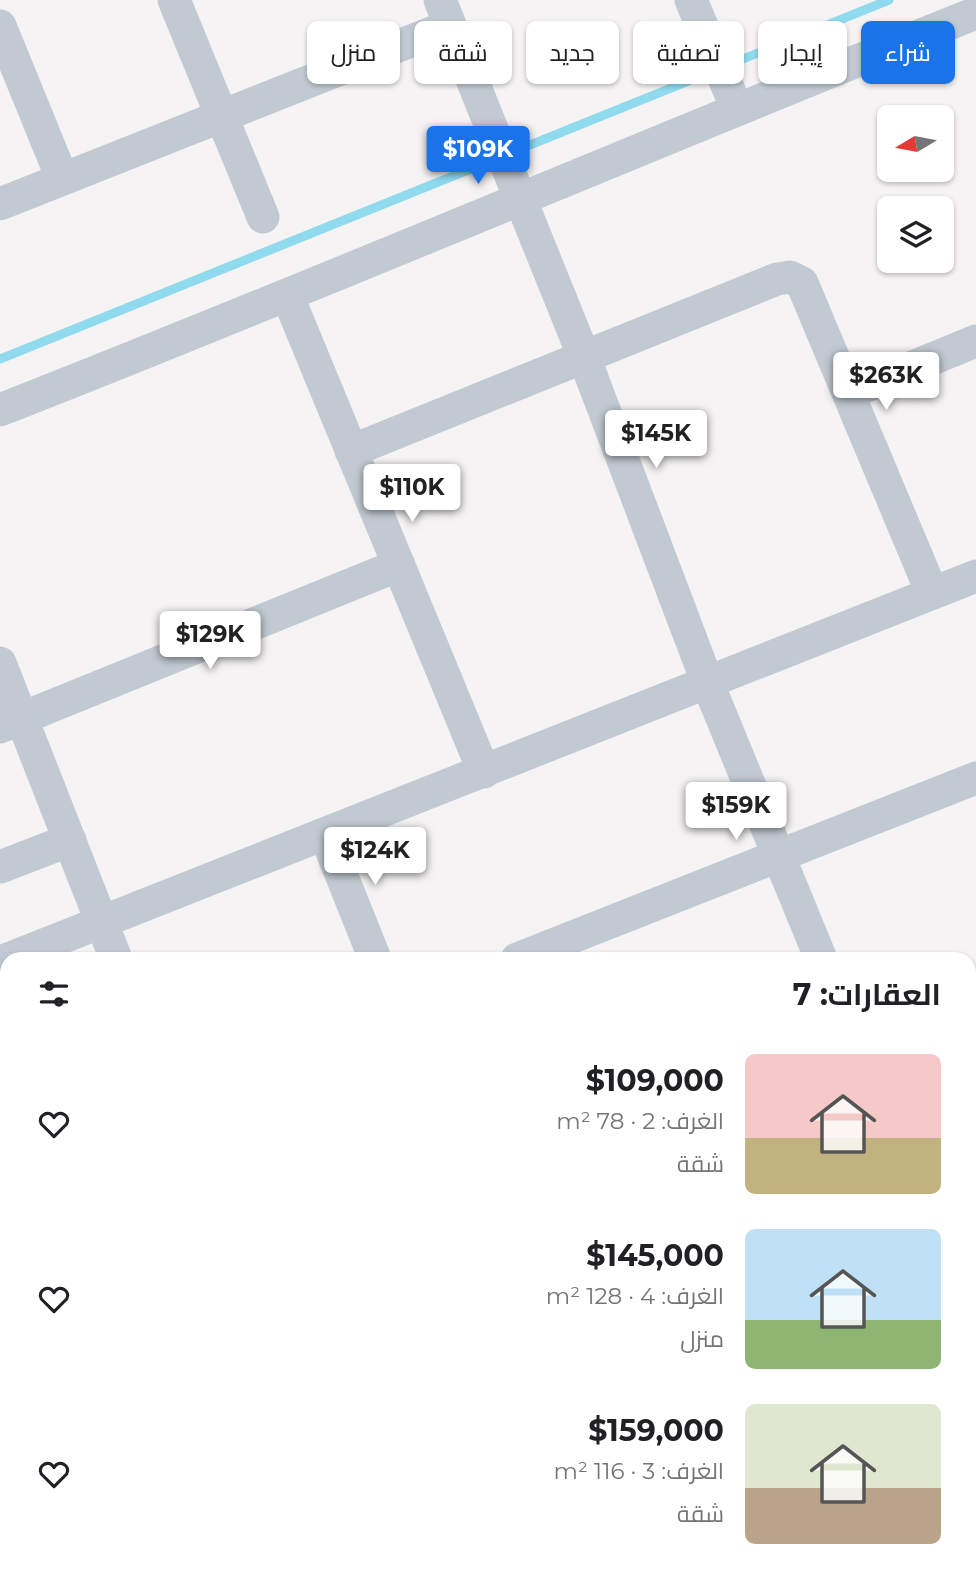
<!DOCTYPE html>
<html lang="ar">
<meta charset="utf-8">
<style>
:root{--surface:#fff;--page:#f2f2f2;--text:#202124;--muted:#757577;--accent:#1a73e8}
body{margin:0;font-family:Montserrat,Cairo,sans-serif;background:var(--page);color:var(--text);direction:rtl;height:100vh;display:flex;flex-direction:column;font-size:26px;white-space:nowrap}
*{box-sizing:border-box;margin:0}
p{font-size:23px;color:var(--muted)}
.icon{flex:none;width:38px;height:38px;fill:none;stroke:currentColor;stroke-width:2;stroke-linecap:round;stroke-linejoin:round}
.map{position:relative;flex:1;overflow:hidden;direction:ltr}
.panel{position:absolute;left:0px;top:952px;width:976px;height:623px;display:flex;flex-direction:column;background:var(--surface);border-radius:21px 21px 0 0;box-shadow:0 2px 5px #0004;direction:rtl}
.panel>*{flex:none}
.guide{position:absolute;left:21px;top:21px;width:934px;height:63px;direction:rtl;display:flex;gap:14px}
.needle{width:46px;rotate:260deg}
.controls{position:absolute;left:877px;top:105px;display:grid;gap:14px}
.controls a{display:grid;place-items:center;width:77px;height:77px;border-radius:10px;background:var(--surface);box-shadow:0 2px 5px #0004;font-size:35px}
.price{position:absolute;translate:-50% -60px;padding:0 16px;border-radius:7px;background:#fff;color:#222;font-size:23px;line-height:46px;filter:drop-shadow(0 2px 4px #0008)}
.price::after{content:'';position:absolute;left:50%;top:42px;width:21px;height:16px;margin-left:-10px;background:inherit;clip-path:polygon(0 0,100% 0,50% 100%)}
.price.active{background:var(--accent);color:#fff}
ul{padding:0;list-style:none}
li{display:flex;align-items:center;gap:21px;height:175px;padding:0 35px}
li span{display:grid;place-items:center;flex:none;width:196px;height:140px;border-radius:10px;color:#555}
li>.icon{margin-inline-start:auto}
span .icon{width:84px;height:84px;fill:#fffc;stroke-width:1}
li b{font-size:30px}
h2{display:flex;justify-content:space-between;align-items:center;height:84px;padding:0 35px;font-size:30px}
.pill{padding:0 24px;border-radius:10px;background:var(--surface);box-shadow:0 2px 5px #0004;font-size:24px;line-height:63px}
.pill.active{background:var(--accent);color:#fff}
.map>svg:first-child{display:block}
</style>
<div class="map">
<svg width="976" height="1575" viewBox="0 0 976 1575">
<rect width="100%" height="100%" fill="#f5f3f3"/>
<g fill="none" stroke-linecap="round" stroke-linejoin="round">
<path stroke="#90daee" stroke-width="9" d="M0 359 889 0"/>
<path stroke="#c1cad2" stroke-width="33" d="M174 0 263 217
M440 0 584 357 708 684 821 959
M691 0 737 109
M0 26 62 178
M0 204 449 26
M288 297 484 772
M849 393 976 341
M0 410C327 282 650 143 976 13
M351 451 777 279 790 277 802 283 932 593
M0 663 116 959
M0 727 399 565
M325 834 375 959
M0 867 70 840
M8 959 976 576
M517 959 976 778
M970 1003 976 1000
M970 1142 976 1139
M0 1161 7 1158
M970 1337 976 1354
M0 1384 7 1381
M0 1520 7 1537
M970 1520 976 1517
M19 1568 22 1575
M354 1568 357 1575
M610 1568 613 1575
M245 1575 262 1568
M823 1575 841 1568"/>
</g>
</svg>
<div class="controls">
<a><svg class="needle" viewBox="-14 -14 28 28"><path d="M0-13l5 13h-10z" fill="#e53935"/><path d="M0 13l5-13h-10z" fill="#757577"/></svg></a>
<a><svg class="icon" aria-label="layers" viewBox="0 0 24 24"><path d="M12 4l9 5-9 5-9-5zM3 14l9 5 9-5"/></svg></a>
</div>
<b class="price active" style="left:478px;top:186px">$109K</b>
<b class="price" style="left:886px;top:412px">$263K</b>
<b class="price" style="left:656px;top:470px">$145K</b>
<b class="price" style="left:412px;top:524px">$110K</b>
<b class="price" style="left:210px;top:671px">$129K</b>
<b class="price" style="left:736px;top:842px">$159K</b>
<b class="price" style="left:375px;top:887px">$124K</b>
<div class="guide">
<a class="pill active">شراء</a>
<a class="pill">إيجار</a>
<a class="pill">تصفية</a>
<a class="pill">جديد</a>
<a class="pill">شقة</a>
<a class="pill">منزل</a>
</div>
<section class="panel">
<h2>العقارات: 7<svg class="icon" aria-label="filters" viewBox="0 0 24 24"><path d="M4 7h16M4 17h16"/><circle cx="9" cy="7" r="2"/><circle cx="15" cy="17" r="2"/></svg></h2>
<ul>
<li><span style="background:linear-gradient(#f6c9c9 60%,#c2b280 0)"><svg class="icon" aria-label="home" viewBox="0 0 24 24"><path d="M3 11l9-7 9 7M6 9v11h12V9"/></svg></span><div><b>$109,000</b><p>الغرف: 2 · 78 m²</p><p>شقة</p></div><svg class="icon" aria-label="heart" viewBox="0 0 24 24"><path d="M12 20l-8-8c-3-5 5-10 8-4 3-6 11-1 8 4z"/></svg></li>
<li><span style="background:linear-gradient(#bfe0f5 65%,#8fb573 0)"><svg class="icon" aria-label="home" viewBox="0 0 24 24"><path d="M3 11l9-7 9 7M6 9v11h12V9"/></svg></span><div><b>$145,000</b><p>الغرف: 4 · 128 m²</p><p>منزل</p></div><svg class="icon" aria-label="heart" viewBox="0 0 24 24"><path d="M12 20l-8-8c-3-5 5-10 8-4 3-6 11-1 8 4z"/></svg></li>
<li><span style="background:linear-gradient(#dfe7d0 60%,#b9a48a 0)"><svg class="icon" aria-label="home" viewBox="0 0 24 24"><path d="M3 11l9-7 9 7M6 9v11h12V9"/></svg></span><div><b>$159,000</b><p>الغرف: 3 · 116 m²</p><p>شقة</p></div><svg class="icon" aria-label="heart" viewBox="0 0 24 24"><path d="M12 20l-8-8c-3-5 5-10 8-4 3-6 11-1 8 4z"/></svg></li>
</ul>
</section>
</div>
